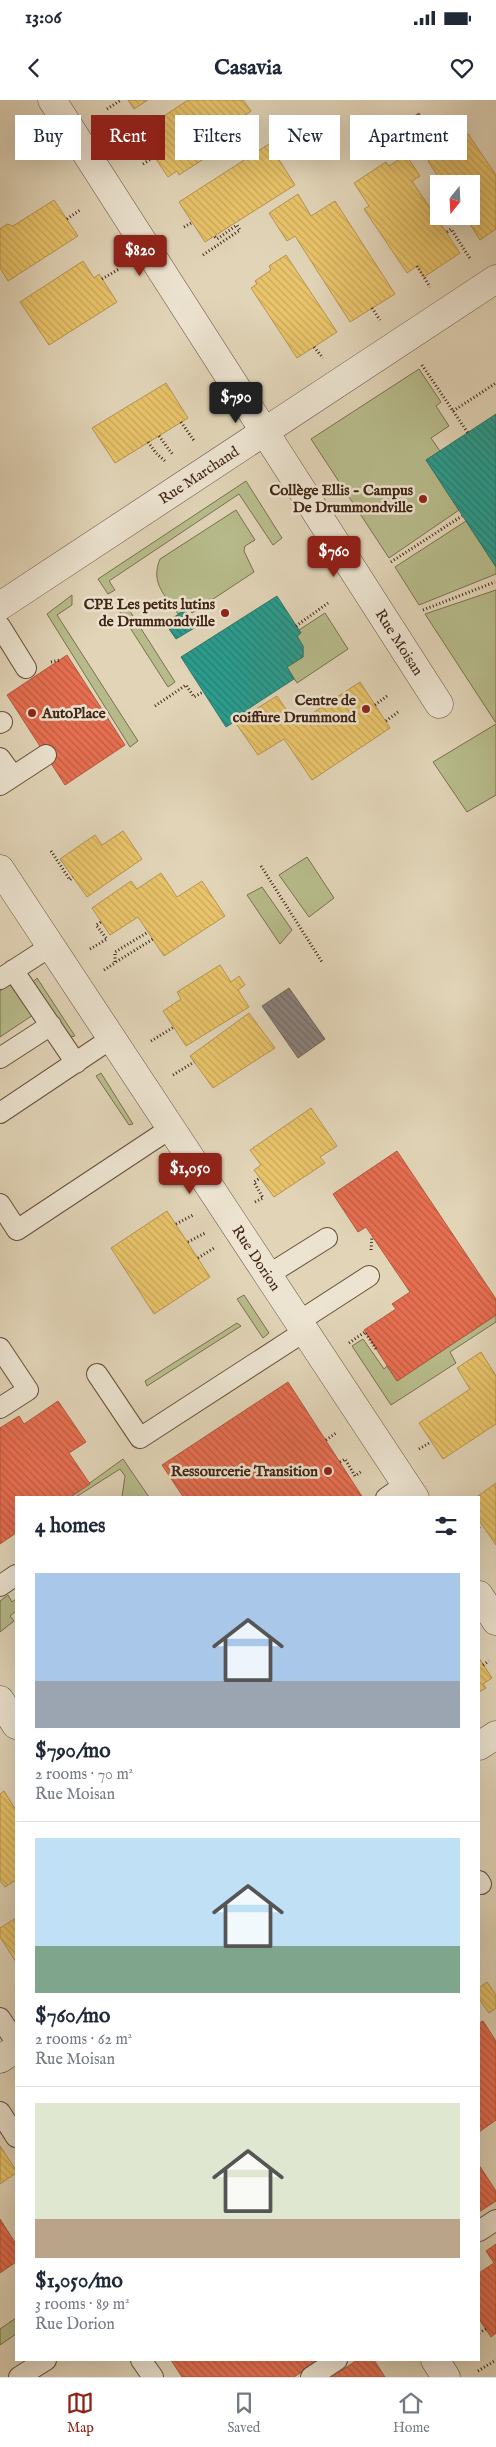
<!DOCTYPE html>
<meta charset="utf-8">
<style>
:root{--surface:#fff;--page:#f2f2f3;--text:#1f2937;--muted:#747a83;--line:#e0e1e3;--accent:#8f2418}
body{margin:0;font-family:"IM FELL English",serif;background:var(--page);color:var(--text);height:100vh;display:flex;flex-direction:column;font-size:19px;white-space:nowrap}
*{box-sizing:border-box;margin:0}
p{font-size:16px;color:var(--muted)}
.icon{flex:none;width:28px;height:28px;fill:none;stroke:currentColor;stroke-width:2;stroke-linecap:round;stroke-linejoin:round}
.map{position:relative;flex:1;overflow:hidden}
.panel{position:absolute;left:15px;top:1396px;width:465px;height:865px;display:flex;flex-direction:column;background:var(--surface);border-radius:0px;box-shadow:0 5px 20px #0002}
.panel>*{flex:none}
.banner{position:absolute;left:15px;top:15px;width:466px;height:45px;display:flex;gap:10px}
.needle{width:32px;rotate:198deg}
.fabs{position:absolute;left:430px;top:75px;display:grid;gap:10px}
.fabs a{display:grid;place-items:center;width:50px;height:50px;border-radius:0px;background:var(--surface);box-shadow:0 5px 20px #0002;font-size:25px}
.price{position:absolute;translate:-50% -42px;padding:0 11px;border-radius:5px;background:var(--accent);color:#fff;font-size:16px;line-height:32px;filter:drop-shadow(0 1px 2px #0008)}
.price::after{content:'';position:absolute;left:50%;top:30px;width:15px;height:11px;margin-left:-8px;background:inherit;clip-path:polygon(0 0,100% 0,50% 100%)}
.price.active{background:#222;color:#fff}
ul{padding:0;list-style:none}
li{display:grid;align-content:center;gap:10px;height:265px;padding:0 20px}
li+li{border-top:1px solid var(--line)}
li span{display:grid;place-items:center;height:155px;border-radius:0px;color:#555}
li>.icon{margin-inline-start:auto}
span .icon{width:90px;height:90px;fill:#fffc;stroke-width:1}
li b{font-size:21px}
h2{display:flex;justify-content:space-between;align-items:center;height:60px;padding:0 20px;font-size:21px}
.pill{padding:0 18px;border-radius:0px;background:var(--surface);box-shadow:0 5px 20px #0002;font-size:18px;line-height:45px}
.pill.active{background:var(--accent);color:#fff}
.status{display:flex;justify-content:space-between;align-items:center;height:35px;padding:0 25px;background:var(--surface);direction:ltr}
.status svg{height:14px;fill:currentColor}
header{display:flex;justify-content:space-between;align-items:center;height:65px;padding:0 20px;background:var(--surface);font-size:22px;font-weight:700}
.dock{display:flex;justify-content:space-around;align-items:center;height:70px;border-top:1px solid var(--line);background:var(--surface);font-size:14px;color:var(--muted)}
.dock a{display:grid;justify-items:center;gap:2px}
.dock .active{color:var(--accent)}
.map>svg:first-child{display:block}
</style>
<div class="status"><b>13:06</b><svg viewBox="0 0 49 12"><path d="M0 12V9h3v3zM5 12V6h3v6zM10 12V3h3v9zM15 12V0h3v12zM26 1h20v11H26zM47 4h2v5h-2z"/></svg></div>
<header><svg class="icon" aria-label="back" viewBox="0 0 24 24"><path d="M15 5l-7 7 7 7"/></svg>Casavia<svg class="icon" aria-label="heart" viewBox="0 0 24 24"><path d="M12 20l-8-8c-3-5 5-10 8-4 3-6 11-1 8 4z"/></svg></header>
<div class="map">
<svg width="496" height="2277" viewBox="0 0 496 2277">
<defs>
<pattern id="homes-back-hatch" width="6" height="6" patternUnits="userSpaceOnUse" patternTransform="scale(1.25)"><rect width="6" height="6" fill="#e9c46a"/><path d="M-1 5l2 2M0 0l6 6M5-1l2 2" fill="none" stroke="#c9a85b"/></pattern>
<pattern id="shops-back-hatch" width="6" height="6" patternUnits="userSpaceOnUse" patternTransform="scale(1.25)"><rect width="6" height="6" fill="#e76f51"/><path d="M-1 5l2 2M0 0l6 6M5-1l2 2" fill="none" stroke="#bd5b42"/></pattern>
<pattern id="schools-back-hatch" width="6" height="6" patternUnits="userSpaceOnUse" patternTransform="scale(1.25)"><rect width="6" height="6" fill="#2a9d8f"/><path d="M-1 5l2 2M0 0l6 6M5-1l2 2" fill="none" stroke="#258074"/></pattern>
<pattern id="industry-back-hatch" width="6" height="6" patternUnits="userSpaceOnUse" patternTransform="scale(1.25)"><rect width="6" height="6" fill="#8a817c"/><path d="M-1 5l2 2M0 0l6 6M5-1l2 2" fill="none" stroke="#726964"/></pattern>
</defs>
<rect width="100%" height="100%" fill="#e1d4b7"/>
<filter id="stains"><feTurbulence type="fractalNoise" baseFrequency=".004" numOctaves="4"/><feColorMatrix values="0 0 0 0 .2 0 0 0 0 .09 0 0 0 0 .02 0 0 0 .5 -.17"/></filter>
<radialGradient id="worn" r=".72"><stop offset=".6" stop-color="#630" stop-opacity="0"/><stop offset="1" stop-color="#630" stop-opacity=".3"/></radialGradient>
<path fill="#b7bb8b" stroke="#7c6f4f" d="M419 269 441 302 436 306 449 326 431 338 440 351 426 360 459 410 389 458 311 339Z
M246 381 282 438 273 445 239 394 109 481 115 490 108 494 98 479Z
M236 410 255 440 245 446 244 451 254 472 192 513 188 508 178 514C165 495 150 483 160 459Z
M466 421 496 467V474L419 505 395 467Z
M496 490V623L425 514Z
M72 495V505L57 515 138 641 130 647 47 514Z
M126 505 175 582 168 587 118 509Z
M325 513 348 549 297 583 287 567 303 557V546L297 536 301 533 299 530Z
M496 624V695L467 712 433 662Z
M307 757 334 798 309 817 279 775Z
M262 787 292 830 280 844 247 795Z
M37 878 75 936 70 937 33 882Z
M10 884 33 915 0 937V891Z
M101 973 133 1024 129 1025 96 976Z
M244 1195 269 1233 263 1238 237 1199Z
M496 1215V1222L450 1252 456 1263 391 1305 352 1246 363 1239 384 1269 387 1266 397 1281Z
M237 1223 241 1226 147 1286 145 1281Z
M123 1359 149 1397H122L125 1376 120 1369 76 1397 69 1398Z
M8 1495 12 1502 16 1499V1511L10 1516 14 1521 0 1532V1501Z
M16 2218V2234L0 2245V2229Z"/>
<path fill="url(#homes-back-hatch)" stroke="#b69450" d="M128 0H148L134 9Z
M188 0H243L251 11 241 18 246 26 240 31 242 34 179 75 177 71 168 77 141 37 151 30 149 26Z
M468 34 496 75V129L480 140 465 116H471V84H443L428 61 435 56 433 52 457 35 460 40Z
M269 44 295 85 205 142 179 102Z
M406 55 420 76 412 81 460 153 424 177 417 166 407 173 364 109 369 106 354 83 386 62 389 66Z
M298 94 311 116 335 101 395 194 350 222 295 136 287 141 269 113Z
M54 100 78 136 8 181 0 168V129L7 124 13 126Z
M286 155 337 232 297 258 251 188 257 184 255 181 271 170 269 166Z
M83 161 94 178 99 174 117 202 49 245 20 202Z
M166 283 188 318 115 363 92 328Z
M360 582 390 628 312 680 284 639 258 655 235 622 277 596 296 624Z
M123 731 142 759 87 797 60 759 95 735 102 745Z
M161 773 177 797 202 781 225 816 164 856 138 817 110 835 92 808 131 781 137 789Z
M220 865 231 882 239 876 245 885 238 890 249 907 186 946 163 911 181 899 177 892Z
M249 913 275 948 213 988 190 956Z
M311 1008 337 1046 320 1057 325 1063 274 1097 254 1070 261 1065 250 1050Z
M167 1111 210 1177 154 1214 111 1148Z
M481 1252 496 1276V1324L443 1359 419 1323 470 1289 457 1268Z
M496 1383V1445L479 1420V1398H475Z
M479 1558 492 1578 483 1584 486 1588 479 1592Z
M4 1691 16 1710V1780L5 1787 0 1781V1694Z
M16 1818V1862L0 1837V1828Z
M487 1882 496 1895V1908L489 1913 479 1899V1888Z
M0 2046 16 2070V2073L0 2084Z"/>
<path fill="url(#shops-back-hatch)" stroke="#b5583e" d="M67 555 125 645 65 685 7 595Z
M397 1051 496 1199V1215L397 1281 364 1230 396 1209 392 1204 410 1192 366 1127 358 1132 333 1094Z
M288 1282 363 1398H184L162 1365Z
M58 1301 86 1342 69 1353 90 1384 69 1398H16V1433L0 1444V1328L19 1316 24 1324Z
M483 1921 496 1941V2020L479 2032V1923Z
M479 2065 496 2091V2101L479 2112Z
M0 2119 16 2144V2162L0 2173Z
M496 2144V2233L491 2237 479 2219V2173L494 2163 486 2151Z
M171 2260H319L294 2277H182Z
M357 2260H374L385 2277H332Z"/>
<path fill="url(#schools-back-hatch)" stroke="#31786a" d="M496 314V467L426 360Z
M277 496 301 533 297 536 303 546V557L287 567 294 579 248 609 250 612 226 627 181 557Z
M185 510 196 527 176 539 165 523Z"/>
<path fill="url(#industry-back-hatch)" stroke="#74655c" d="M419 13 436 39 410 56 392 30Z
M289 888 325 939 298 958 262 906Z"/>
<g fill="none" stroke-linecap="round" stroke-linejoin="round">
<defs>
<path id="service" d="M0 526 26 568
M0 623 2 622
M0 658 13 676
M0 685 46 655
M13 870 76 963
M0 879 51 846
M0 958 51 925
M0 1013 112 938
M0 1104 17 1130 171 1028
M268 1175 327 1138
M298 1222 369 1176
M0 1248 28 1290 0 1308
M97 1274 140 1338 305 1231
M386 1398 406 1384
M0 1486 16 1475
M479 1781 481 1784
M0 1918 16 1942
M0 2012 16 2037
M479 2131 496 2120
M141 2260 153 2277
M19 2277 46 2260
M311 2277 337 2260"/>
<g id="minor">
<path id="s1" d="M52 0 439 604"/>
<path id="s2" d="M0 769 415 1398"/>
<path d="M479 1495 496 1521"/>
<path d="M479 1646 496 1635"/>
<path d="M0 1959 16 1949"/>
</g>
<g id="tertiary">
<path id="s3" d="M0 506 496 179"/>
<path d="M0 1600 16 1625"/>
<path d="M435 2260 446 2277"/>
</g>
</defs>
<use href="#service" stroke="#684f3c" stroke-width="22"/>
<use href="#minor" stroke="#684f3c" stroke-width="29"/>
<use href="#tertiary" stroke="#684f3c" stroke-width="29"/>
<path stroke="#402313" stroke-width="3" stroke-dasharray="1 2.5" stroke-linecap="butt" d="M107 9 121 0
M143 64 154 57
M67 119 80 110
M184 127 193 122
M447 132 451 129 471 160
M203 155 240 130 237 125 217 139 214 136
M417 166 430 187
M102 179 119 169
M372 208 380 220
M314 247 323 258
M422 265 468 333
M453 311 496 283
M181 322 195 342
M159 336 173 355
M148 342 156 353 166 362
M391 462 462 416
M423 510 495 482
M296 526 328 503
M51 562 60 560
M375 605 387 596
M155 606 186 585 194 597 203 592
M386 621 398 612
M51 751 70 780 73 777
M261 766 322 862
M90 849 107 839 96 825 101 822
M116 862 153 839
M104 870 115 863V852L148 832
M151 941 174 927
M173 975 194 962
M255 1102 263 1098 254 1082 260 1078
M176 1124 193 1115
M188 1142 205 1133
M371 1150 372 1136
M198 1158 214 1148
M349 1243 365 1232 376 1249
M326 1340 336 1333
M419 1349 431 1342
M340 1362 345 1359 355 1376 362 1371
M479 1427 482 1425
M483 1565 489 1561
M479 2233 486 2229
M478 2271 496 2260"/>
<use href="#service" stroke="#ece3d0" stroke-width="20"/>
<use href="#minor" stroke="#ece3d0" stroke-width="28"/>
<use href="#tertiary" stroke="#ece3d0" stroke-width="28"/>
</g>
<g fill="#8f2418" stroke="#ece3d0" stroke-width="2">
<circle cx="423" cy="399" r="5"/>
<circle cx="225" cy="513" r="5"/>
<circle cx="366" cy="609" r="5"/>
<circle cx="32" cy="613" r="5"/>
<circle cx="328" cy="1371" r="5"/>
</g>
<g text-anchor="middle" stroke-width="5" stroke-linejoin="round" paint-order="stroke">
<g font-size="15" fill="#402313" stroke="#ece3d0">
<text dy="5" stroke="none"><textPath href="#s3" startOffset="238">Rue Marchand</textPath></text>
<text dy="5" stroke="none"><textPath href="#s1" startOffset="644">Rue Moisan</textPath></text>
<text dy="5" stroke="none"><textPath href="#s2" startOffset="466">Rue Dorion</textPath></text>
</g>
<g font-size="15" font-weight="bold" fill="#402313" stroke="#ece3d0" text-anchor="end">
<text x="413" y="395">Collège Ellis - Campus<tspan x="413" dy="17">De Drummondville</tspan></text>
<text x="215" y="509">CPE Les petits lutins<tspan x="215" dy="17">de Drummondville</tspan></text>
<text x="356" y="605">Centre de<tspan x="356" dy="17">coiffure Drummond</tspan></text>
<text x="42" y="618" text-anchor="start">AutoPlace</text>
<text x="318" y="1376">Ressourcerie Transition</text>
</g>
</g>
<rect width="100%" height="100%" filter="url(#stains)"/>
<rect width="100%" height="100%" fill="url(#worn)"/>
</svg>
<div class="fabs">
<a><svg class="needle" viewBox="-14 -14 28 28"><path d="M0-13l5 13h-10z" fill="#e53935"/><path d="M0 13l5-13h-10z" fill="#747a83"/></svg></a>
</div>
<b class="price" style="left:140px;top:177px">$820</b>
<b class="price active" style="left:236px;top:324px">$790</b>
<b class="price" style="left:334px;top:478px">$760</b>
<b class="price" style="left:190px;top:1095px">$1,050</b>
<div class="banner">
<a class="pill">Buy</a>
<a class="pill active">Rent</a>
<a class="pill">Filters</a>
<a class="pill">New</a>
<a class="pill">Apartment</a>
</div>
<section class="panel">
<h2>4 homes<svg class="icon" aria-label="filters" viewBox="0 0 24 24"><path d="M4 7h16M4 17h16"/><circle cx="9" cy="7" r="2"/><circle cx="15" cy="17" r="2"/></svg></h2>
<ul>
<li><span style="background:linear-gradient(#a9c7e8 70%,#9aa5b1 0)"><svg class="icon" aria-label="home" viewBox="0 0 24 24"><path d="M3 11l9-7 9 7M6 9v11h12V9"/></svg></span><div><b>$790/mo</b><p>2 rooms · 70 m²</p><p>Rue Moisan</p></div></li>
<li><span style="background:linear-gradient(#bfe0f5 70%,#7fa58c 0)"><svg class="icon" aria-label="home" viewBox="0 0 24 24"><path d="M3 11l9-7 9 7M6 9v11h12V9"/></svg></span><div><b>$760/mo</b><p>2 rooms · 62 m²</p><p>Rue Moisan</p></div></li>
<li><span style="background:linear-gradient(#dfe7d0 75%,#b9a48a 0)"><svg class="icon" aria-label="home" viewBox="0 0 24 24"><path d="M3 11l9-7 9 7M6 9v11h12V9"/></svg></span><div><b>$1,050/mo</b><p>3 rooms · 89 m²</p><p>Rue Dorion</p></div></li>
</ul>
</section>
</div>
<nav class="dock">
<a class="active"><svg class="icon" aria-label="map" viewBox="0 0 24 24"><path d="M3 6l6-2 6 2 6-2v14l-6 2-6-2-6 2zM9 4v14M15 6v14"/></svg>Map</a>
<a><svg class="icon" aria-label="saved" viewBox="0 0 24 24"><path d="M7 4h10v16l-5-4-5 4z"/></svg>Saved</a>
<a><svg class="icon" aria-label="home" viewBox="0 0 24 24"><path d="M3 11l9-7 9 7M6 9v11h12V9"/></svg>Home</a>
</nav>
